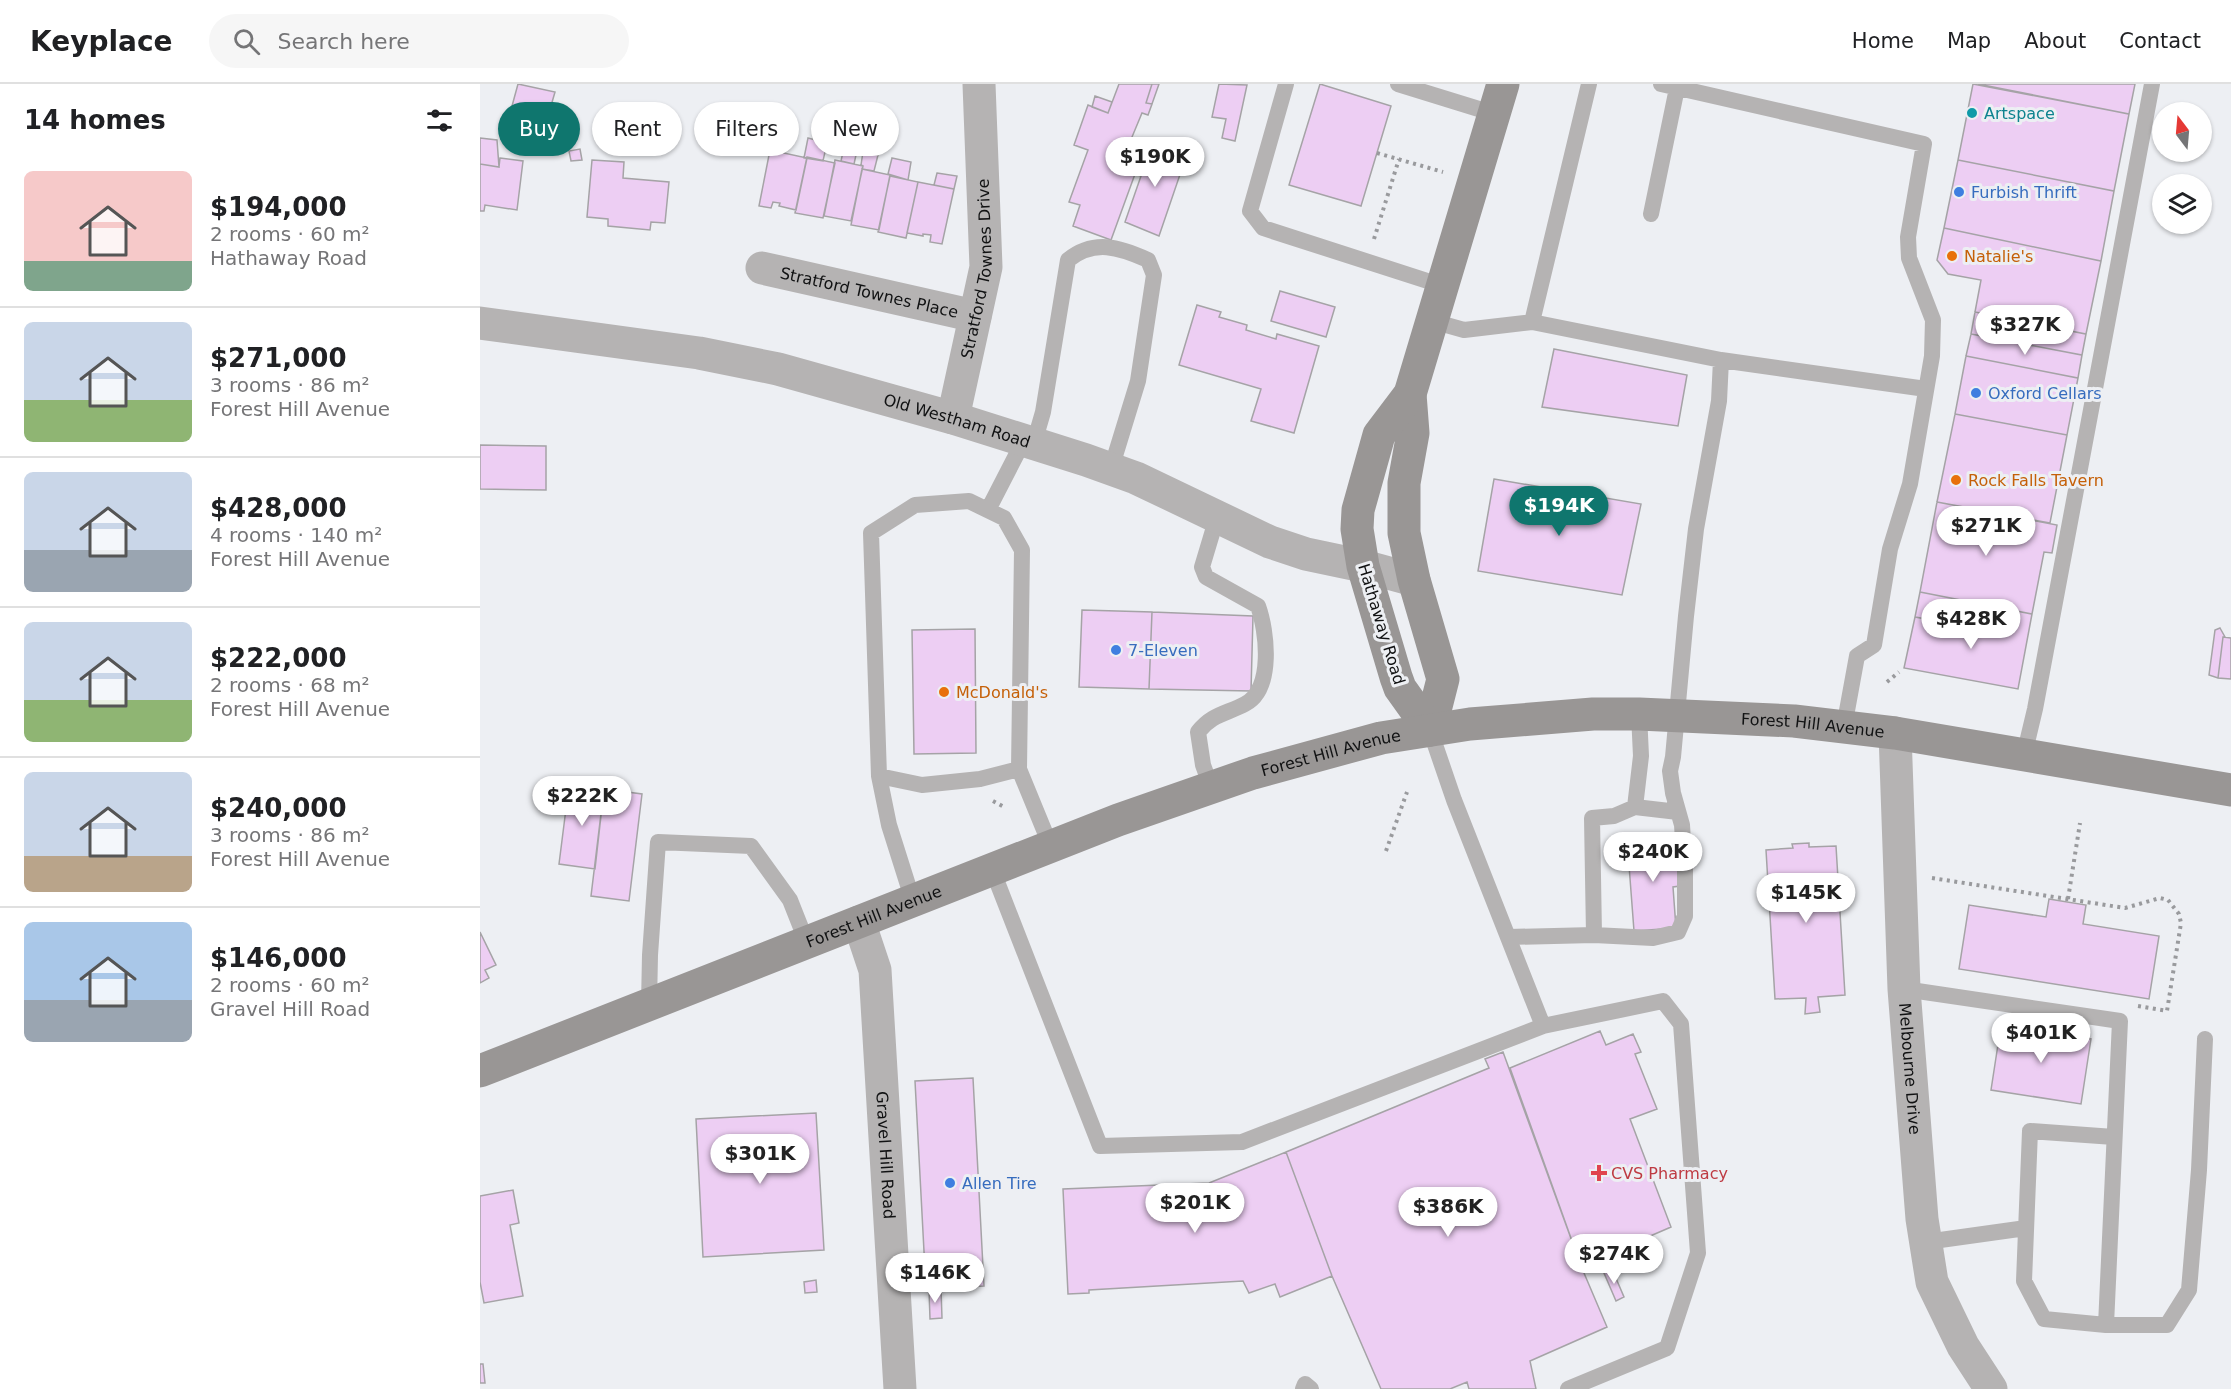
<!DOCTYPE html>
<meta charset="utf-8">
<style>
:root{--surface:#fff;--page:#f6f6f6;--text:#202124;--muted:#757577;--line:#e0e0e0;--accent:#0f766e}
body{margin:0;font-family:"DejaVu Sans",sans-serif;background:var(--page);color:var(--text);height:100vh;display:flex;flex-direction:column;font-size:22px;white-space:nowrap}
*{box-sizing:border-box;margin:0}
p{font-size:20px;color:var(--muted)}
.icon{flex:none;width:33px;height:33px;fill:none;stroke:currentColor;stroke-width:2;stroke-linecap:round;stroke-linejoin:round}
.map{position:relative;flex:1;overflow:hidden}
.side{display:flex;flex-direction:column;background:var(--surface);width:480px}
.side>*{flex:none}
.guide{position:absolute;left:18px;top:18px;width:570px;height:54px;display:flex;gap:12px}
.needle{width:39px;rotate:344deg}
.buttons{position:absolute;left:1672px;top:18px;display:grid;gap:12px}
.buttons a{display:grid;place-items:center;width:60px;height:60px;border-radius:50%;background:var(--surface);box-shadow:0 2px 4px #0004;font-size:30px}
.price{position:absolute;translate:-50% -51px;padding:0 14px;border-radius:21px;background:#fff;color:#222;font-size:20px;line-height:39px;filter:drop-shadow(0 2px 3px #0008)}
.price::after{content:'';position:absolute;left:50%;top:36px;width:18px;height:14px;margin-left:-9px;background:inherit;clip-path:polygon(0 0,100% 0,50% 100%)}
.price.selected{background:var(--accent);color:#fff}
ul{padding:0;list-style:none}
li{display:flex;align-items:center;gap:18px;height:150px;padding:0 24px}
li+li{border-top:2px solid var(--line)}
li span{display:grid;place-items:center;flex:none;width:168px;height:120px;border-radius:9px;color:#555}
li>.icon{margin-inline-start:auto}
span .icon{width:72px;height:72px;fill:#fffc;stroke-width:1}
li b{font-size:26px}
h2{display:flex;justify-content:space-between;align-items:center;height:72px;padding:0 24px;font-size:26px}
.chip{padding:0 21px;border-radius:27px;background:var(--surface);box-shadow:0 2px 4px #0004;font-size:21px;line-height:54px}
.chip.selected{background:var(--accent);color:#fff}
header{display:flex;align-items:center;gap:36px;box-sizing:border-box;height:84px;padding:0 30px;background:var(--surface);border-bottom:2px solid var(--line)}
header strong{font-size:28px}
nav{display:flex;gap:33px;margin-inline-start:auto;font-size:21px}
.search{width:420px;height:54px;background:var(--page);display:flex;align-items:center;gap:15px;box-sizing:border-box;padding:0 21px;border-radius:33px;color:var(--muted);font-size:22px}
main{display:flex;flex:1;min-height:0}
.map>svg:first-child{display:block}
</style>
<header>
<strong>Keyplace</strong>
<div class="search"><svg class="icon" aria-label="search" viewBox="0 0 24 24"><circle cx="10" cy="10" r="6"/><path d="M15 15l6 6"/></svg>Search here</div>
<nav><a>Home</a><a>Map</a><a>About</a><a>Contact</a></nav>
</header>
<main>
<section class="side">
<h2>14 homes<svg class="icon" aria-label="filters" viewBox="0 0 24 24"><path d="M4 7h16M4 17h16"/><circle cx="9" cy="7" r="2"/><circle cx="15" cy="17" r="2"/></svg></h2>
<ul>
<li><span style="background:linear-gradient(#f6c9c9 75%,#7fa58c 0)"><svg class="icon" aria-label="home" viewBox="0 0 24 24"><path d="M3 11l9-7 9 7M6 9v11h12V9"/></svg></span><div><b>$194,000</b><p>2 rooms · 60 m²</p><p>Hathaway Road</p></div></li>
<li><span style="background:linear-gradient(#c9d6e8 65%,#8fb573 0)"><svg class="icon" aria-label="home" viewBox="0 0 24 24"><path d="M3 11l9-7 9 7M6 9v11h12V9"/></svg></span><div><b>$271,000</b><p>3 rooms · 86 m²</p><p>Forest Hill Avenue</p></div></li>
<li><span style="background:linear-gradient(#c9d6e8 65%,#9aa5b1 0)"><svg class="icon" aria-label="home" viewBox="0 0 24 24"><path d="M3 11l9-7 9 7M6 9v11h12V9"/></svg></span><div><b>$428,000</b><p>4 rooms · 140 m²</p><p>Forest Hill Avenue</p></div></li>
<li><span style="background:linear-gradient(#c9d6e8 65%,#8fb573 0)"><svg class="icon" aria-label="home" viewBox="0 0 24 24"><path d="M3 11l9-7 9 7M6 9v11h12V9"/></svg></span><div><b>$222,000</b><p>2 rooms · 68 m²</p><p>Forest Hill Avenue</p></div></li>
<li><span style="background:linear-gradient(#c9d6e8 70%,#b9a48a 0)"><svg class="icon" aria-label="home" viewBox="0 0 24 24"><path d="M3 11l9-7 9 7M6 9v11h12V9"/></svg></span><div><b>$240,000</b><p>3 rooms · 86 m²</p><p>Forest Hill Avenue</p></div></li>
<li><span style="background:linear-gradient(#a9c7e8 65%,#9aa5b1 0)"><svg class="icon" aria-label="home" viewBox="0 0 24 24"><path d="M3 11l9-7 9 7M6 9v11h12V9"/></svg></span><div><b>$146,000</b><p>2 rooms · 60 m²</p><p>Gravel Hill Road</p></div></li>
</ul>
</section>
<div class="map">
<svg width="1751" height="1305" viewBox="0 0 1751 1305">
<rect width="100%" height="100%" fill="#edeff3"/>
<path fill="#edcef3" stroke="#a5a3a6" stroke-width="1.5" d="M38 0 75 8 68 32 32 22Z
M639 0H672L666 19 672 20 668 31 662 29 652 53 663 57 651 89 655 90 631 156 593 142 600 121 589 118 608 66 594 61 608 21 628 29Z
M672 0H679L672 20 666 19Z
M739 0 767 1 755 57 742 54 746 35 732 33Z
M840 0 911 22 881 122 809 101Z
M1493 0 1649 30 1634 107 1478 76Z
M1498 0H1655L1649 30Z
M615 12 632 18 628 29 612 23Z
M0 54 17 56 19 83 0 80Z
M328 54 347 59 343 77 324 74Z
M673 58 707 70 679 152 645 138 661 92 651 89 655 79 665 82Z
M365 59 378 62 374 80 361 77Z
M100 65 102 76 91 77 89 67Z
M290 66 327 74 316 126 299 122 300 119 293 118 291 124 279 122Z
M383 68 398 71 394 87 382 85 383 82 381 81Z
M327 73 355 79 343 134 315 129Z
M20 74 43 77 37 126 5 121 4 127H0V80L19 83Z
M412 74 431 78 428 96 408 90Z
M112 76 144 78 143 94 189 98 185 139 171 138 170 146 128 142V135L107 133Z
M355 76 383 82 371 137 344 132Z
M1478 76 1634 107 1621 177 1464 144Z
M382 85 410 91 399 146 371 141Z
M457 89 477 92 474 105 454 101Z
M410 92 438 98 426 154 398 148Z
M438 98 474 105 462 160 450 158 451 151 443 150V152L427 149Z
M1464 144 1621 177 1606 250 1495 228 1501 196 1468 190 1457 176Z
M800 207 855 223 846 253 791 237Z
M717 221 741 228 739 233 767 241 766 246 796 255 797 250 839 262 814 349 771 337 781 305 699 281Z
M1495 228 1606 250 1602 271 1491 250Z
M1491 250 1602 271 1598 294 1486 272Z
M1074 265 1207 291 1198 342 1062 323Z
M1486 272 1598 294 1587 351 1475 330Z
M1475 330 1587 351 1570 439 1457 418Z
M0 361 66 362V406L0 405Z
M1014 395 1161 420 1142 511 998 487Z
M1457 418 1577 441 1572 469 1564 468 1552 530 1440 508Z
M1440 508 1526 525 1522 550 1435 533Z
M1526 525 1552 530 1538 605 1424 584 1435 533 1522 550Z
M602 526 672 528 669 605 599 603Z
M672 528 773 532 771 607 669 605Z
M1740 544 1745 553H1743L1738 594 1729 591 1735 546Z
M495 545 496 669 434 670 432 546Z
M1743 553 1751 554V595L1738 594Z
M89 701 124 705 115 785 79 780Z
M124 705 162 710 149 817 111 812Z
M1190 751 1193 779 1198 778 1200 802 1193 803 1196 844 1154 847 1147 755Z
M1329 759V763L1356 762 1365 911 1338 913 1340 928 1325 930 1326 914 1295 915 1286 766 1313 764 1312 760Z
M1569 815 1606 821 1603 840 1679 852 1669 915 1479 885 1489 821 1566 833Z
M0 848 16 881 5 886 9 894 0 899Z
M1521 941 1611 955 1601 1020 1511 1006Z
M1120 947 1126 961 1153 950 1161 968 1155 970 1177 1025 1150 1035 1191 1143 1101 1182 1030 984Z
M1023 968 1101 1182 1127 1243 1050 1277 1056 1305H989L987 1298 970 1305H901L852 1192 806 1068 1009 984 1005 975Z
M493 994 504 1202 446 1205 435 997Z
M336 1029 344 1166 223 1173 216 1035Z
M806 1068 852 1192 800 1213 795 1200 769 1209 763 1197 609 1206V1209L588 1210 583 1105 729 1099Z
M33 1106 39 1139 30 1141 43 1212 4 1219 0 1198V1112Z
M1132 1185 1144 1213 1136 1217 1124 1189Z
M336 1196 337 1208 325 1209 324 1198Z
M461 1205 462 1234 450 1235 449 1206Z
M0 1280H3L5 1299H0Z"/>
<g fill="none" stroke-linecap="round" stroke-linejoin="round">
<path stroke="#999a9d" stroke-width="4" stroke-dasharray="3 4.5" stroke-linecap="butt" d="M897 69 963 88
M894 155 919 75
M1407 598 1419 588
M513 717 526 724
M906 767 927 708
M1452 794 1645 824 1680 814 1688 816 1699 830 1701 839 1687 927 1658 922
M1588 815 1600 739"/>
<path stroke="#b5b3b3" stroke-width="16" d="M806 0 770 127 783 144 963 202
M918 0 1015 30
M1181 0 1444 60 1428 153 1429 174 1453 236 1452 272 1430 400 1410 465 1394 561 1377 572 1364 643
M1171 130 1197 4
M952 237 984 246 1052 238 1241 276 1446 305
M1052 238 1109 0
M554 359 563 328 588 176C614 155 639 163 668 176L674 191 658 297 631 385
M508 426 544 356
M1159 630 1161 672 1155 723 1134 732 1112 734 1114 851 1173 854 1198 848 1205 832V786L1202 741 1193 709 1190 687 1193 673 1206 532 1216 445 1239 317 1241 276
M1544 671 1555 625 1672 0
M399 692 442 701 500 695 539 685
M731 703 723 681 718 648C732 630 746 630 765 620 794 605 787 547 778 522L726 493 722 483 737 433
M1155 723 1198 728
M512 785 620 1062 762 1058 1063 942 974 716 950 646
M433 817 409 741 399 692 391 449 435 421 489 417 524 434 542 466 539 685 571 763
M1029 853 1114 851
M1424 905 1640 937 1626 1241 1564 1235 1544 1197 1550 1047 1634 1053
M169 920 170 871 178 758 271 762 310 816 327 859
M1063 942 1183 917 1201 940 1218 1169 1187 1264 1088 1305
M1446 1158 1546 1144
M1626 1241H1687L1709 1206 1719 1086 1725 955
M823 1305 825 1300 831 1305"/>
<g stroke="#b5b3b3" stroke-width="33">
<path id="s1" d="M282 184 495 232"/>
<path id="s2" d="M0 239 219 269 298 285 473 334 606 376 656 394 790 458 826 470 883 482 934 496"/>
<path id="s3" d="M473 334 506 183 499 0"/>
<path id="s4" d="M1415 649 1424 905 1442 1135 1452 1198 1483 1262 1511 1305"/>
<path id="s5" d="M379 838 395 886 420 1305"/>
</g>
<g stroke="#999695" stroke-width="33">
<path d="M930 310 933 349 924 399V449L934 496 963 595 950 646"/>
<path d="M950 646 920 604 916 593 883 482 877 445 878 426 899 351 930 310 1023 0"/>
<path id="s6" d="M0 987 638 736 773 689 901 654 990 640 1113 630H1159L1314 637 1415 649 1751 706"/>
</g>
</g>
<circle fill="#0f9aa8" stroke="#edeff3" stroke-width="2" cx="1492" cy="29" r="6"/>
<g fill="#3f7fe0" stroke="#edeff3" stroke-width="2">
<circle cx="1479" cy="108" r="6"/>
<circle cx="1496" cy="309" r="6"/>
<circle cx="636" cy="566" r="6"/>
<circle cx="470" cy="1099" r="6"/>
</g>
<g fill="#e8710a" stroke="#edeff3" stroke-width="2">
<circle cx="1472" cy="172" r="6"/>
<circle cx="1476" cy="396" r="6"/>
<circle cx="464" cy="608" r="6"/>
</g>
<path fill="#e0444e" stroke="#edeff3" stroke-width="2" d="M1116 1080h6v6h6v6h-6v6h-6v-6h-6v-6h6z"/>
<g text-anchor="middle" stroke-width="6" stroke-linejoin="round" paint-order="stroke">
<g font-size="16" fill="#0d838f" stroke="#edeff3" text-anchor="start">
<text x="1504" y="35">Artspace</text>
</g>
<g font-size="16" fill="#366cbe" stroke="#edeff3" text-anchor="start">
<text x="1491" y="114">Furbish Thrift</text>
<text x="1508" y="315">Oxford Cellars</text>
<text x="648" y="572">7-Eleven</text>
<text x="482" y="1105">Allen Tire</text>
</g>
<g font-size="16" fill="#c56008" stroke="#edeff3" text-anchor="start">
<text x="1484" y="178">Natalie's</text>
<text x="1488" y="402">Rock Falls Tavern</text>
<text x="476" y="614">McDonald's</text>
</g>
<g font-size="16" fill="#111213" stroke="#edeff3">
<text dy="6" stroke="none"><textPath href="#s3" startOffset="152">Stratford Townes Drive</textPath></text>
<text dy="6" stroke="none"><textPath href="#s1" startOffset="110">Stratford Townes Place</textPath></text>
<text dy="6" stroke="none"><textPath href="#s2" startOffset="488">Old Westham Road</textPath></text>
<text transform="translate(902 540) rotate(73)" y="6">Hathaway Road</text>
<text dy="6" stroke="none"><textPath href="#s6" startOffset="1395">Forest Hill Avenue</textPath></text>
<text dy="6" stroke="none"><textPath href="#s6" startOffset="909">Forest Hill Avenue</textPath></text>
<text dy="6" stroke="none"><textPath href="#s6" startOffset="423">Forest Hill Avenue</textPath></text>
<text dy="6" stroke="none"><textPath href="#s4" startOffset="336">Melbourne Drive</textPath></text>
<text dy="6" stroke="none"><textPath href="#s5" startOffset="236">Gravel Hill Road</textPath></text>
</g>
<g font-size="16" fill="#be3a42" stroke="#edeff3" text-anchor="start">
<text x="1131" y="1095">CVS Pharmacy</text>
</g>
</g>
</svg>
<div class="buttons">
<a><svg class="needle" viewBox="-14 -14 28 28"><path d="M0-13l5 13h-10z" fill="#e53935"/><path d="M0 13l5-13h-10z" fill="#757577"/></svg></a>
<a><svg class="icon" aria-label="layers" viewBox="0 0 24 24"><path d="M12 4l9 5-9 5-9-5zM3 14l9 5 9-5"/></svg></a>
</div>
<b class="price" style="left:675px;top:104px">$190K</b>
<b class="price" style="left:1545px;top:272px">$327K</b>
<b class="price selected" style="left:1079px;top:453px">$194K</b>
<b class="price" style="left:1506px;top:473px">$271K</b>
<b class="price" style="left:1491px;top:566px">$428K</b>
<b class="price" style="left:102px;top:743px">$222K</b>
<b class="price" style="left:1173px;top:799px">$240K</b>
<b class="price" style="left:1326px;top:840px">$145K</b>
<b class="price" style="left:1561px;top:980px">$401K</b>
<b class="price" style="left:280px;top:1101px">$301K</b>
<b class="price" style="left:715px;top:1150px">$201K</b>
<b class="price" style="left:968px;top:1154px">$386K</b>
<b class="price" style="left:1134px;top:1201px">$274K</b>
<b class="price" style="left:455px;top:1220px">$146K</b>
<div class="guide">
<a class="chip selected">Buy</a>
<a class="chip">Rent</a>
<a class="chip">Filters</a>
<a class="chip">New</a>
</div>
</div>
</main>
